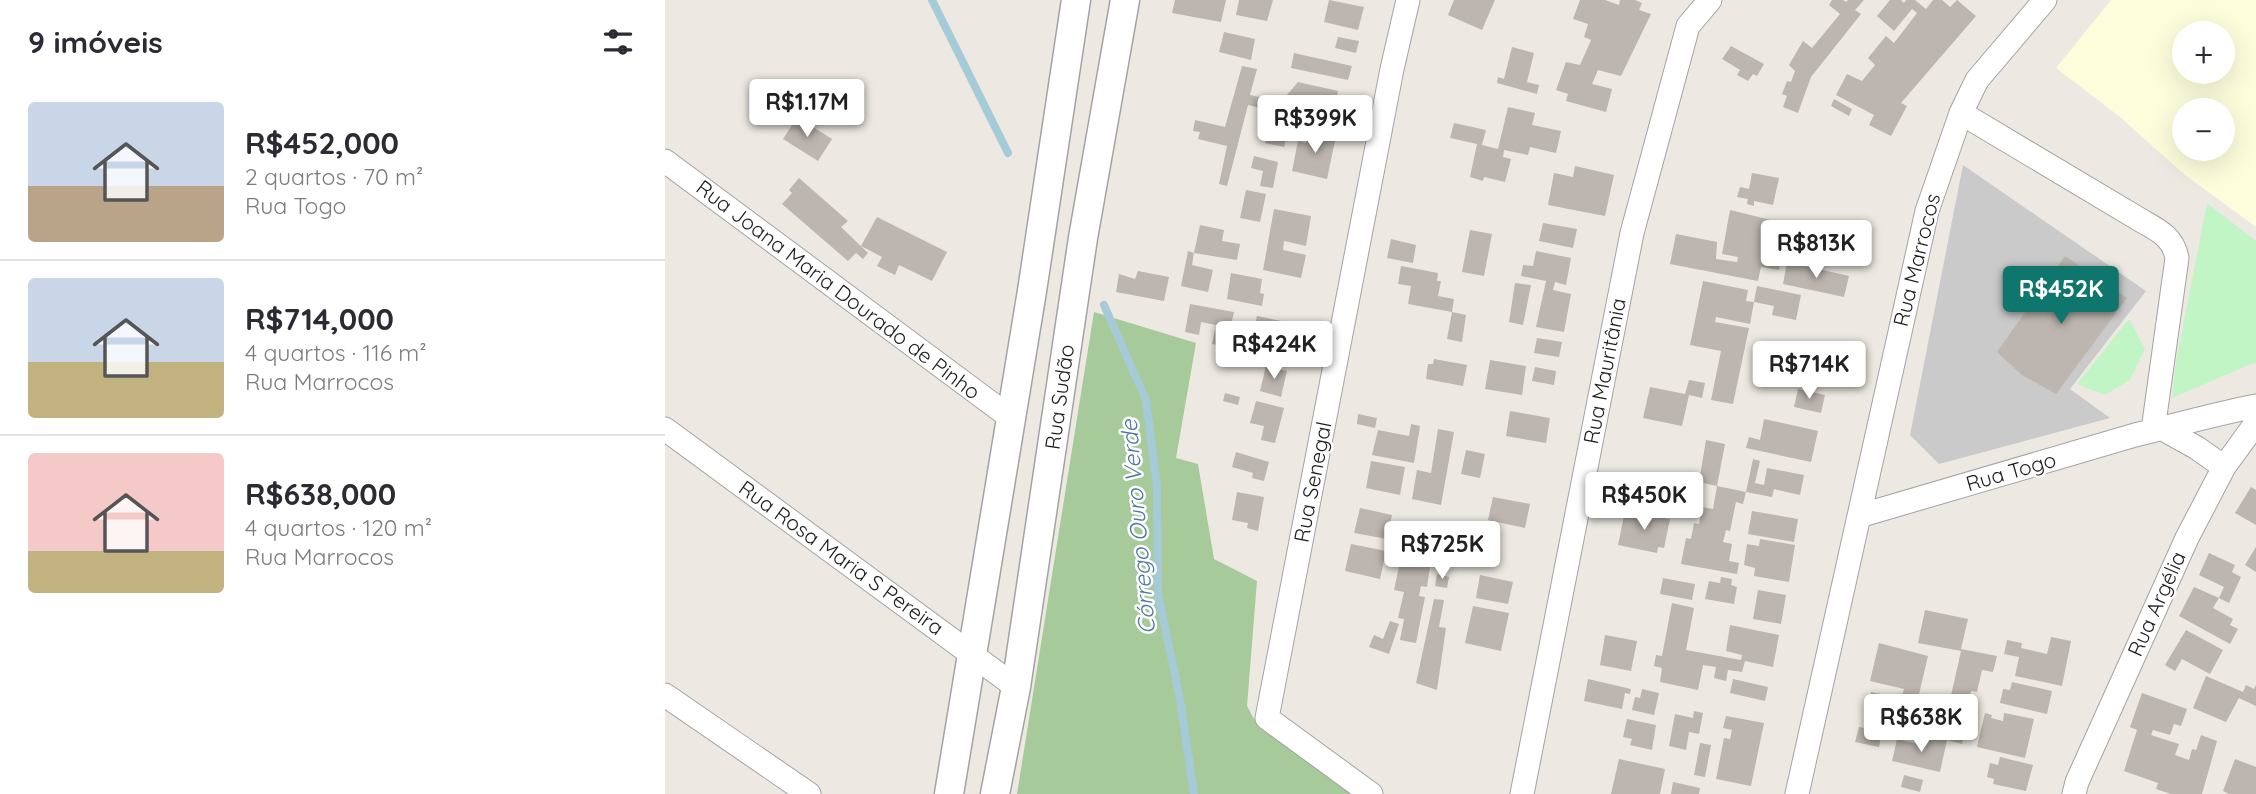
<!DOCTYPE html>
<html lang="pt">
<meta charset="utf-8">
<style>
:root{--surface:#fff;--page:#f7f7f7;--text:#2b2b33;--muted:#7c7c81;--line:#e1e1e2;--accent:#0f766e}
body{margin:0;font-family:Quicksand,sans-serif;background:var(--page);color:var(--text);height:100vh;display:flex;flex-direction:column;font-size:26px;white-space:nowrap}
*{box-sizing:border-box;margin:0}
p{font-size:23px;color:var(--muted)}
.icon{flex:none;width:38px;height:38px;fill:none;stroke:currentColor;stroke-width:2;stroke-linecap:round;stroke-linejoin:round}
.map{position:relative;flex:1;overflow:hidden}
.panel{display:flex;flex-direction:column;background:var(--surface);width:665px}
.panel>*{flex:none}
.fabs{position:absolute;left:1507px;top:21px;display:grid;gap:14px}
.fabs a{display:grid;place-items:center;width:63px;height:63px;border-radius:50%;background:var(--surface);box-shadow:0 7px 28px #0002;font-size:35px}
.price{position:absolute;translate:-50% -60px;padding:0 16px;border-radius:7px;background:#fff;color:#222;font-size:23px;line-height:46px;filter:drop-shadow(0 2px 4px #0008)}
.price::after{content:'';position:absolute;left:50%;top:42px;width:21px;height:16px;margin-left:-10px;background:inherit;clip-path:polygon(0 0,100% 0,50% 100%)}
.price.selected{background:var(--accent);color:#fff}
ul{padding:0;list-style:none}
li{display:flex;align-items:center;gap:21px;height:175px;padding:0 28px}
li+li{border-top:2px solid var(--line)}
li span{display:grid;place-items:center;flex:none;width:196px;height:140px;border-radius:7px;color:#555}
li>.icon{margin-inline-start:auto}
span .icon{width:84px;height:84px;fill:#fffc;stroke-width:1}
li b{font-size:30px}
h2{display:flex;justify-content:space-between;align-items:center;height:84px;padding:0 28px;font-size:30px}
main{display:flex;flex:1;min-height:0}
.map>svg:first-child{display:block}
</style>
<main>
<section class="panel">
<h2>9 imóveis<svg class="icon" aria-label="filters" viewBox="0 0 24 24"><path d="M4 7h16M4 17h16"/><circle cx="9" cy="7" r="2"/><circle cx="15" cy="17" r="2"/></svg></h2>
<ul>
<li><span style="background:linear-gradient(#c9d6e8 60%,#b9a48a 0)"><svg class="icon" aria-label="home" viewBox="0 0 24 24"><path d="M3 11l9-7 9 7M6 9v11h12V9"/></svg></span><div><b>R$452,000</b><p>2 quartos · 70 m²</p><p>Rua Togo</p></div></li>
<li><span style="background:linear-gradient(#c9d6e8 60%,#c2b280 0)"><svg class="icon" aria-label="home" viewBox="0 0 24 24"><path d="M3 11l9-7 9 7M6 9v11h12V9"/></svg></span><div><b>R$714,000</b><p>4 quartos · 116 m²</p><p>Rua Marrocos</p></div></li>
<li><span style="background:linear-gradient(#f6c9c9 70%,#c2b280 0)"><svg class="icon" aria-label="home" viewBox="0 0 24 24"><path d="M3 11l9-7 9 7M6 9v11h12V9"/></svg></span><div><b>R$638,000</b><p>4 quartos · 120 m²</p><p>Rua Marrocos</p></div></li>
</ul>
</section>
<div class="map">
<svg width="1591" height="794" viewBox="0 0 1591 794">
<rect width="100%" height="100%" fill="#ede9e2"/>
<path fill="#fcfddb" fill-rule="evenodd" d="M1446 0H1591V227L1520 175 1455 117 1391 68ZM1519 33H1558V72H1519ZM1519 110H1558V149H1519Z"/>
<path fill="#cacaca" d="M1298 165 1481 291 1405 389 1445 418 1274 464 1245 435Z"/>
<path fill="#a6ca99" d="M429 312 531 343 511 458 533 464 549 559 592 581 582 706 589 719 688 794H352Z"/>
<path fill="#c1f5c6" d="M1542 203 1591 241V362L1507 398 1511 362Z
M1464 319 1480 349 1465 380 1440 395 1412 384Z"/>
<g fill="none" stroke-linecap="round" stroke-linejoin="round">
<path stroke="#a5cbd8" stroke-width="8" d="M267 0 343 153
M439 305 481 400 492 487 493 594 515 699 529 794"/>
</g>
<path fill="#bdb5af" d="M510 0H561L556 22 507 13Z
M574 0H608L602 21 571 15Z
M664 0 699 7 693 30 659 22Z
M789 0H830L817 30 783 15Z
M915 0H940L954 5 955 0H970L977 3 974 10 986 14 956 76 933 70 927 84 947 89 941 112 901 101 903 94 891 90 901 62 915 65 926 40 919 37 923 24 908 19Z
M1167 0H1178L1181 2 1183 0H1199L1190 10 1196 14 1146 77 1133 113 1118 107 1122 96 1117 94 1122 81 1126 82 1130 71 1124 65 1138 41 1147 48 1175 14 1164 5Z
M1225 0H1236L1239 3 1241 0H1250L1261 9 1268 0H1277L1285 7 1292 0 1311 16 1236 103 1242 106 1226 136 1204 125 1209 115 1171 95 1182 74 1197 81 1210 65 1203 58 1221 36 1229 43 1252 13 1247 9 1229 31 1212 16Z
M559 32 590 39 586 60 554 52Z
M673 37 694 41 691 53 670 48Z
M1066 46 1099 64 1092 76 1088 74 1083 81 1072 75 1075 70 1057 59Z
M847 47 869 53 862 82 874 85 872 94 832 83 833 77 839 79Z
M629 53 687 66 683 80 626 68Z
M577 66 592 69 585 95 616 102 633 82 673 91 665 124 583 105 562 186 554 184 562 146 533 139 535 132 528 131 530 120 560 127Z
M1169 99 1187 109 1184 116 1166 106Z
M843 107 870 113 867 125 896 131 891 153 865 147 863 155 839 150 838 157 846 159 840 182 819 177 818 181 805 177 812 144 785 138 789 123 821 130 817 145 833 149Z
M132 117 167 139 153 161 118 139Z
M643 129 671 136 662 179 627 171 633 141 641 143Z
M603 130 622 134 619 147 600 143Z
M589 156 613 162 608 188 595 186 598 171 586 168Z
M910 166 949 175 940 216 883 205 889 173 908 177Z
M1087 173 1114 178 1108 205 1089 201V206L1082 204 1083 199 1072 197 1075 187 1084 189Z
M134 178 183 221 176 227 203 253 198 259 191 253 183 261 117 204 127 193 124 190Z
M581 190 601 194 595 222 575 218Z
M609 209 646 216 641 246 619 241 618 250 641 255 636 278 598 270Z
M1065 210 1106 220 1101 245 1118 248 1114 270 1096 267 1093 281 1005 264 1011 234 1052 242 1051 259 1072 262 1073 257 1057 254Z
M212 217 282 252 267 281 234 265 230 275 212 266 217 257 196 246Z
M878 223 912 229 908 248 874 241Z
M535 225 559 230 557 241 575 244 572 260 529 253Z
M1150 227 1186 233 1184 243 1200 246 1196 262 1155 255 1156 247 1146 246Z
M805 230 827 234 819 276 797 272Z
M726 239 751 245 748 263 722 258Z
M523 251 529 253 527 265 548 270 543 292 516 286Z
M871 251 906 258 901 285 890 282 888 290 906 294 899 332 871 327 881 281 856 276 858 265 868 266Z
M1400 256 1462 298 1391 394 1357 375 1332 352Z
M1122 262 1184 276 1179 297 1118 284Z
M736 266 773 273 772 281H776L773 296 789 299 787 312 801 315 797 342 782 339 787 312 743 304 746 286 733 284Z
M473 271 504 277 499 301 451 292 454 274 470 279Z
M566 273 597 279 595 293 599 294 597 306 562 299Z
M1038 281 1083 290 1081 301 1089 302 1085 324 1051 317 1050 322 1084 328 1068 404 1046 400 1056 351 1025 345Z
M850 283 866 285 858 325 844 322Z
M1092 286 1136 295 1131 320 1107 315 1109 306 1089 302Z
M525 304 569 312 565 329 572 330 569 348 547 344 551 325 536 322 534 335 520 332Z
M592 316 626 323 621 345 587 339Z
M872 338 897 342 894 357 869 353Z
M769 359 802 365 798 386 761 379 763 364H768Z
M825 360 861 366 857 395 820 389Z
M601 366 622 371 616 397 595 391Z
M870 367 891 371 889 385 867 381Z
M1024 380 1040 383 1037 398 1024 395 1017 426 978 418 985 387 1020 394Z
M1133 389 1160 395 1156 413 1129 407Z
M560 393 575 397 573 405 558 401Z
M591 401 619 408 610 443 596 440 599 426 585 423Z
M845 411 885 418 881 443 841 436Z
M693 414 712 418 710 428 692 424Z
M1099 419 1153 431 1146 462 1081 448 1084 437 1095 440Z
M746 424 755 426 749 463 707 455 713 430 744 436Z
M773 429 789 432 776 505 747 499 752 470 766 473Z
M1041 440 1060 444 1052 486 1081 492 1078 504 1071 502 1065 531 1061 530 1058 542 1067 544 1064 561 1074 563 1072 574 1016 564 1021 538 1026 539 1029 523 1034 524 1037 507 1048 509 1052 486 1034 482Z
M801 450 820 454 815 478 796 474Z
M571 452 604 462 599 481 587 478 588 473 567 467Z
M1088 459 1095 461 1090 483 1099 485 1102 468 1139 475 1135 495 1109 489 1107 497 1081 492Z
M706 461 740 467 735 495 701 488Z
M1586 487 1591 490V525L1570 513Z
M572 492 599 497 593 531 582 528 583 523 567 520Z
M828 497 865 504 860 528 823 520Z
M695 508 727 515 722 539 689 533Z
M960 511 1005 519 999 548 993 547 992 553 953 545Z
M1087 511 1133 519 1129 542 1083 534Z
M731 524 740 525 736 543 727 542Z
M756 527 767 529 763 548 752 545Z
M1095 539 1130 545 1124 582 1089 576 1090 568 1079 565 1082 544 1094 546Z
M686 544 721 551 715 579 680 571Z
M1591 547V572L1580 565Z
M1544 553 1570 565 1567 572 1576 577 1564 603 1554 598 1559 587 1534 575Z
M735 562 765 567 762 587 756 586 754 596 760 597 751 643 735 640 739 619 733 618 739 592 729 590Z
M772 574 784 577 782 588 770 586Z
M815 575 848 582 843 604 811 598Z
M1056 577 1067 579 1066 585 1072 587 1069 604 1040 599 1044 581 1055 583Z
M998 578 1030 584 1027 600 995 594Z
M1529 587 1554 598 1548 608 1568 619 1565 625 1573 629 1565 644 1514 616Z
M1093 590 1121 595 1116 624 1088 619Z
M769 599 779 600 774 627 781 628 772 690 751 683Z
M1007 603 1029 608 1021 650 1076 660 1077 655 1061 651 1065 625 1114 635 1108 667 1080 661 1077 672 1063 670 1061 681 1049 678 1051 667 1038 665 1033 690 995 682 997 668 989 666 991 655 997 656Z
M808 606 844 613 836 651 800 643Z
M1260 610 1303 619 1296 649 1332 656 1328 672 1317 670 1312 692 1306 691 1304 704 1310 706 1304 729 1301 728 1297 744 1282 740 1285 700 1296 651 1253 643Z
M725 621 734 624 724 654 704 647 709 635 718 639Z
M1521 630 1558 650 1545 674 1517 659 1510 671 1500 665Z
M940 635 972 641 966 671 935 665Z
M1386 637 1406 641 1397 686 1350 676 1354 657 1339 654 1342 640 1357 643 1356 648 1382 654Z
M1214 643 1263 656 1247 724 1201 712 1206 692 1236 699 1239 689 1205 681Z
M1541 676 1578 692 1581 685 1589 689 1591 685V706L1574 698 1561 722 1528 708Z
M923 679 966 689 965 694 960 693 957 709 919 701Z
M1068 679 1103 687 1100 701 1065 693Z
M1347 682 1387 691 1382 714 1335 703 1338 689 1345 690Z
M977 689 994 693 989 715 967 710 970 697 975 698Z
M1477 693 1522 709 1516 726 1509 724 1505 735 1488 730 1486 735 1514 744 1510 755 1524 760 1527 749 1531 750 1536 735 1552 741 1537 794H1506L1491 789 1493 783 1459 771 1472 730 1465 727Z
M1029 711 1038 713 1034 734 1024 732 1021 750 1004 746 1010 714 1028 718Z
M1320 713 1327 715 1326 718 1338 721 1339 713 1369 719 1360 758 1312 747Z
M1061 716 1099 723 1086 786 1051 779 1059 738 1065 739 1067 730 1058 728Z
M962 719 991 725 987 750 965 745 967 739 958 737Z
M1194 727 1217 732 1214 747 1190 742Z
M1263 736 1282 740 1275 772 1227 761 1232 739 1261 746Z
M1035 743 1046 745 1040 777 1029 775Z
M1335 757 1368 765 1361 791 1328 784 1329 779 1322 777 1325 763 1333 765Z
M954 759 1000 769 995 794H946Z
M1570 759 1591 767V794H1564L1558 791Z
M1239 775 1258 780 1255 792 1236 787Z
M1008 782 1035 788 1034 794H1006Z"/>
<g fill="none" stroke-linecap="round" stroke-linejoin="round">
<defs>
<path id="minor" d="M1296 113 1472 218C1490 229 1508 235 1512 258L1488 430
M0 161 346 418
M0 429 351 687
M1498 429 1532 448 1559 467
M1194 516 1470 435C1511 425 1550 414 1591 406
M0 695 144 794
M706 794 602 718 727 69 743 0
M857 794 967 233 1023 26 1045 0
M1132 794 1262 211 1296 113 1312 80 1380 0
M1409 794 1412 782 1522 538 1559 467 1591 423"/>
<path id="tertiary" d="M284 794 367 291 411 0
M330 794 351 687 418 238 460 0"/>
</defs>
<use href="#minor" stroke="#a3a3a3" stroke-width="25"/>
<use href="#tertiary" stroke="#a3a3a3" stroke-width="31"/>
<use href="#minor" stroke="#fff" stroke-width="23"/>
<use href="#tertiary" stroke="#fff" stroke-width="28"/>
</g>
<g text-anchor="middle" stroke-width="5" stroke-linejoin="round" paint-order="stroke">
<g font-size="21" fill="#1c1c1c" stroke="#fff">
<text transform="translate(1252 260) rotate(-76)" y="7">Rua Marrocos</text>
<text transform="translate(173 290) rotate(37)" y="7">Rua Joana Maria Dourado de Pinho</text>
<text transform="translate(940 371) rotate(-79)" y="7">Rua Mauritânia</text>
<text transform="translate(395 397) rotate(-82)" y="7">Rua Sudão</text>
<text transform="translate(1346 472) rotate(-16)" y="7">Rua Togo</text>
<text transform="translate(648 482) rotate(-79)" y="7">Rua Senegal</text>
<text transform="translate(176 558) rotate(36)" y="7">Rua Rosa Maria S Pereira</text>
<text transform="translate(1492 604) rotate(-66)" y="7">Rua Argélia</text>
</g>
<g font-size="23" font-style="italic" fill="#4f78a5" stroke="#fff">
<text transform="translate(473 527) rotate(-95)" y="8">Córrego Ouro Verde</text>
</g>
</g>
</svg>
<div class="fabs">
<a>+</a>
<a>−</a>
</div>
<b class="price" style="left:142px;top:139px">R$1.17M</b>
<b class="price" style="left:650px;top:155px">R$399K</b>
<b class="price" style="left:1151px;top:280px">R$813K</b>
<b class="price selected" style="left:1396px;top:326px">R$452K</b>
<b class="price" style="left:609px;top:381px">R$424K</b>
<b class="price" style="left:1144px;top:401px">R$714K</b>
<b class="price" style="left:979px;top:532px">R$450K</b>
<b class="price" style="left:777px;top:581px">R$725K</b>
<b class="price" style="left:1256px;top:754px">R$638K</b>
</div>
</main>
